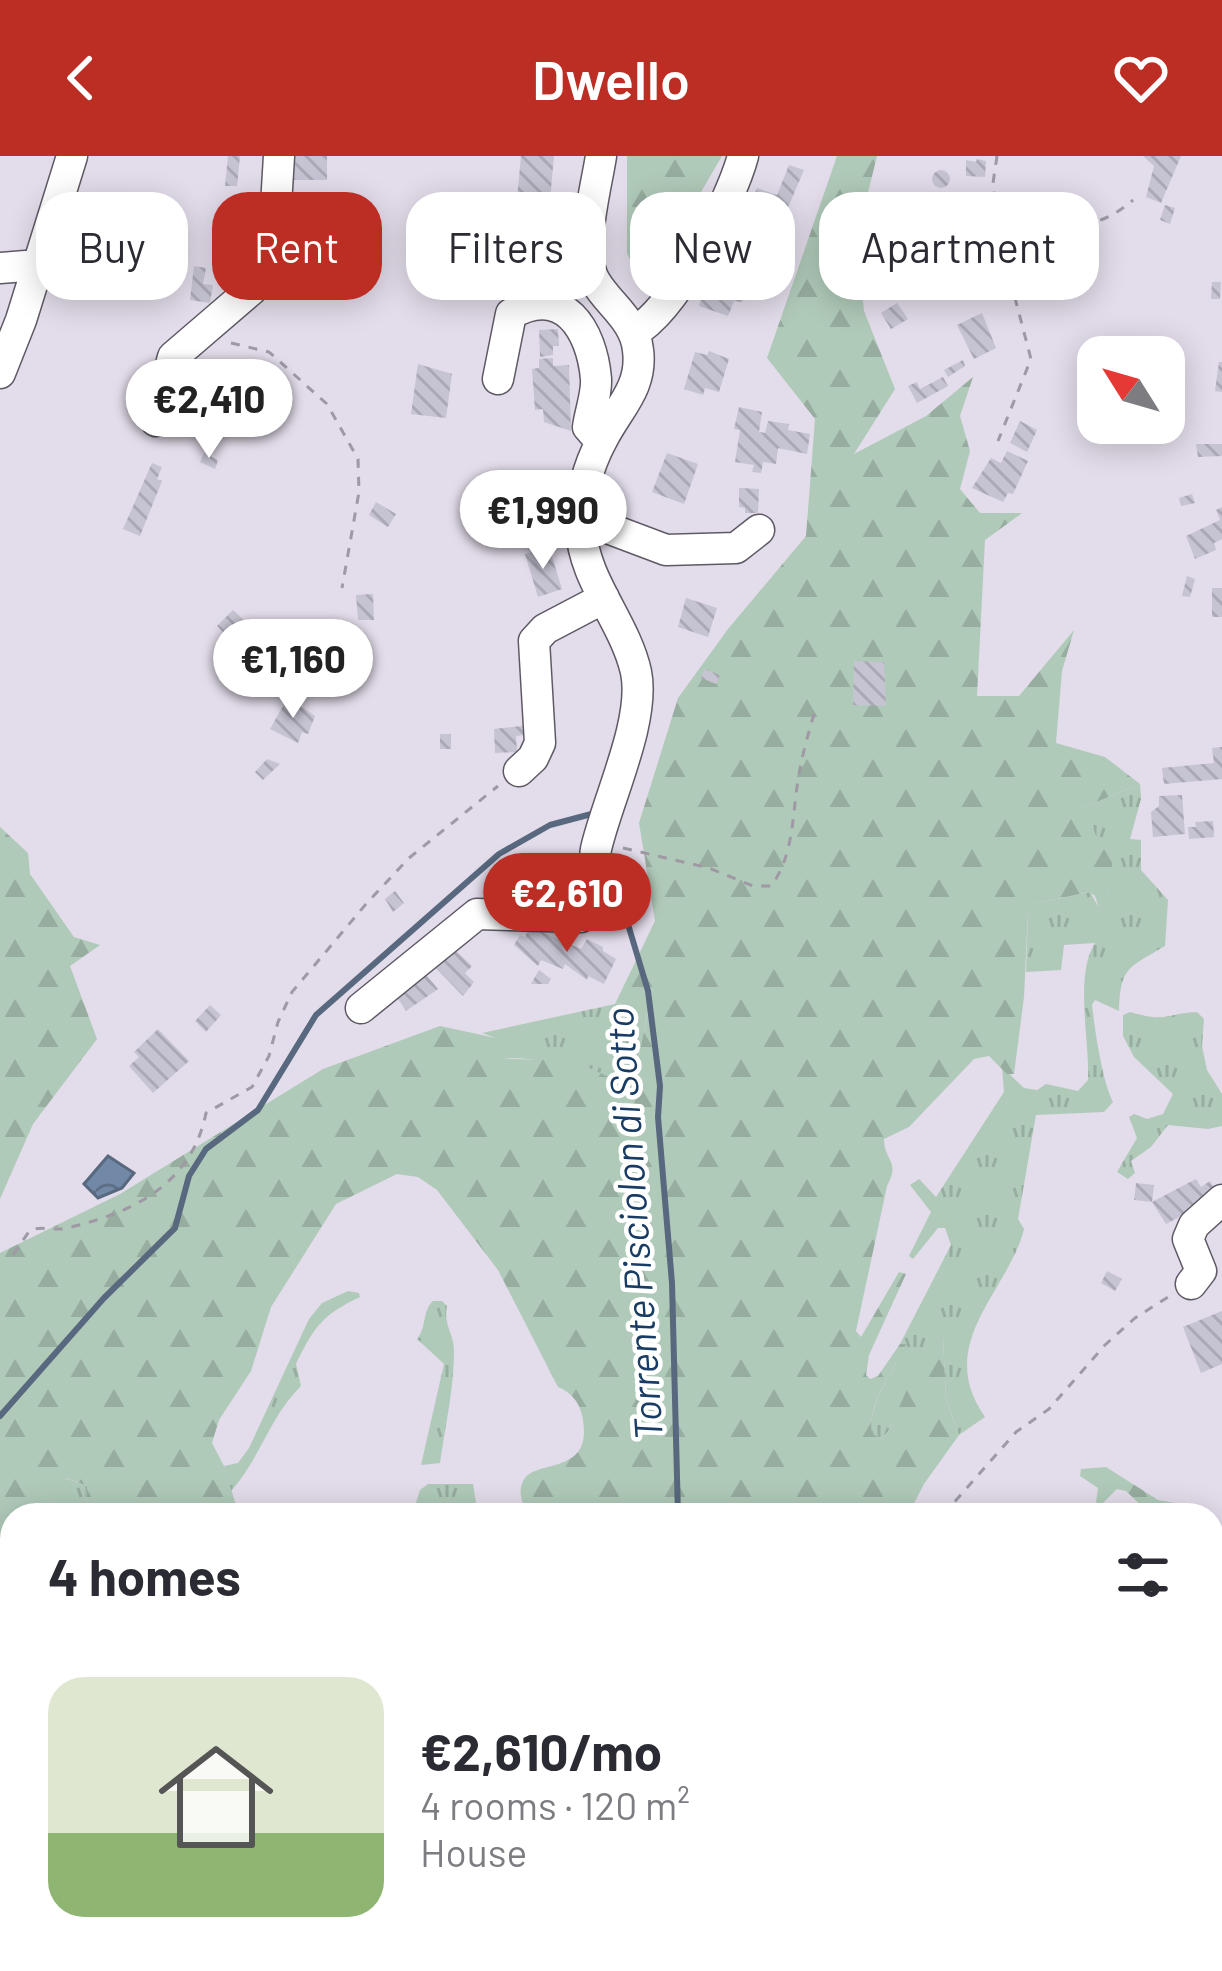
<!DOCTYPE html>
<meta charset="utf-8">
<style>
:root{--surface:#fff;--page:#f2f2f3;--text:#2b2b33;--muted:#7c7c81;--line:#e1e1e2;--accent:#bc2e23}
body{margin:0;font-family:Barlow,sans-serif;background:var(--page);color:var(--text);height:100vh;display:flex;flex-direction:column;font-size:45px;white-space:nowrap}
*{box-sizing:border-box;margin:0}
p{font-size:39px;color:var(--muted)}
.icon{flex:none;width:66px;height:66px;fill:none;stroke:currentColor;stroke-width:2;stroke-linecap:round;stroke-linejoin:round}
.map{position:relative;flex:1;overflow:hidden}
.sheet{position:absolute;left:0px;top:1347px;width:1224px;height:468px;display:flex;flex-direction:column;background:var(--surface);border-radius:36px 36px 0 0;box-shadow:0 6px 30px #0003}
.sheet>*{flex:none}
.guide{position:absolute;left:36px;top:36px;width:1152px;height:108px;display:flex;gap:24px}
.needle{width:78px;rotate:307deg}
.tools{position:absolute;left:1077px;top:180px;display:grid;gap:24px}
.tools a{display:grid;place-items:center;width:108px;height:108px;border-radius:24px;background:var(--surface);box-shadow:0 6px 30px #0003;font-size:60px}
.price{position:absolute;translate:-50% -102px;padding:0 27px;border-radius:42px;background:#fff;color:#222;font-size:39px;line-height:78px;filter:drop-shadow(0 3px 6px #0008)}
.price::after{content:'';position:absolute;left:50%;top:72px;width:36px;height:27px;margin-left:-18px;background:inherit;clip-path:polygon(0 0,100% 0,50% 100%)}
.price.on{background:var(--accent);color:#fff}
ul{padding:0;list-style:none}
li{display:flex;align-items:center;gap:36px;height:300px;padding:0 48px}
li+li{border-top:3px solid var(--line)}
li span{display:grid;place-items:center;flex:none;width:336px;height:240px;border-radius:36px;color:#555}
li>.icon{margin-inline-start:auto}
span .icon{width:144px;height:144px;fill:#fffc;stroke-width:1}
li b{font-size:51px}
h2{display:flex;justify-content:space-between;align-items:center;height:144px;padding:0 48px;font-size:51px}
.chip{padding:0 42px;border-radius:36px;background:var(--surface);box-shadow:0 6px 30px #0003;font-size:42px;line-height:108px}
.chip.on{background:var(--accent);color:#fff}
header{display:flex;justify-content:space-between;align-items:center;height:156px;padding:0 48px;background:var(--accent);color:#fff;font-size:54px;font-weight:600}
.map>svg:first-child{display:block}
</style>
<header><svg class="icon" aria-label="back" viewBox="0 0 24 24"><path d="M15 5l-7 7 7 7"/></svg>Dwello<svg class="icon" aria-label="heart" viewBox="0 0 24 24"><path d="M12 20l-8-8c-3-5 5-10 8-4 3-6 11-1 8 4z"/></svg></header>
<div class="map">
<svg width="1222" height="1815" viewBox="0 0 1222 1815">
<defs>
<pattern id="grass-tufts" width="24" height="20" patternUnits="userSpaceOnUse" patternTransform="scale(3)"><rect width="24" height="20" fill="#b0cab9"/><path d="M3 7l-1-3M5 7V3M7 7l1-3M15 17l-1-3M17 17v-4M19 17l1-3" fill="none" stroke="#97ad9f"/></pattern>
<pattern id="forest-firs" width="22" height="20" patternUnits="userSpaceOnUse" patternTransform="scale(3)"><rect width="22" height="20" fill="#b0cab9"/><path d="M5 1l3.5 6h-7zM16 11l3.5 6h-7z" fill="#97ad9f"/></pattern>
<pattern id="water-waves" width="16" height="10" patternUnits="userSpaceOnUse" patternTransform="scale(3)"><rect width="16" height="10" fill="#7189a6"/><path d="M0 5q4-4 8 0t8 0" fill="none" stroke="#5c6f87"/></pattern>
<pattern id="building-back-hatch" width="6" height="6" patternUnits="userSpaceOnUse" patternTransform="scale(3)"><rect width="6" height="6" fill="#c6c4d2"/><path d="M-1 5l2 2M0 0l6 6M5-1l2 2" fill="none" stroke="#aaa8b4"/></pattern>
</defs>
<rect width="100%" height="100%" fill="#e3dcea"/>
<path fill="url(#grass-tufts)" d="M1140 628 1141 643 1130 683 1141 684V714L1168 744 1165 790C1126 813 1121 812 1119 855L1095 844 1092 849C1095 875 1102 924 1113 946L1104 956 1036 959 1018 1063 1024 1073C1009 1135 933 1187 985 1261L959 1279 946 1243 943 1181 915 1220 888 1276 880 1283 872 1278C867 1245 894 1218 905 1188H900L951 1089 945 1072H938L913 1103 909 1100 931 1056 910 1029 919 1023 936 1041 1004 936 1002 911 1024 932 1037 934 1046 928 1078 935 1088 924C1090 885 1074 820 1095 787L1064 789 1061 814 1026 816 1028 757 1033 748 1090 736 1098 750 1109 737 1111 702 1094 679 1092 668 1074 655Z
M653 831 636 913 628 922C586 923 550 898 502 903L496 882 482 877 615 848Z
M1130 856C1169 867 1162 858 1197 856L1204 863 1202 890 1207 914 1222 938V970L1208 973 1168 969 1151 991 1131 1005 1135 1017 1128 1023 1117 1016 1137 982 1129 961 1134 958 1147 963 1163 958 1173 938 1134 901 1123 880V859Z
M348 1135 359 1137 360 1141C322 1159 314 1171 296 1208L301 1230C270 1260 260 1303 231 1335L224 1310 238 1307 249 1292 309 1163 322 1147Z
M433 1145H442L447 1150C443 1168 454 1178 454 1195 454 1233 445 1271 440 1307L421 1309 444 1208 417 1183C427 1171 422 1155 433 1145Z
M65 1322 87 1330 86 1359H40Z
M428 1328H473L478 1359H412L420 1334Z
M0 1407H12V1541L0 1537Z
M1216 1475 1222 1502V1535L1212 1547V1481Z
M0 1635 12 1637V1757L0 1754Z
M1222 1651V1717L1212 1728V1664Z
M529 1803H624L620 1815H459Z"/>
<path fill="url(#forest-firs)" d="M627 0H722L643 136 627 97Z
M837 0H877L857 81 864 155 895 233 854 298 926 260 973 221 960 260 970 295 960 333 980 357H1022L985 384 977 540H1019L1074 474 1062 515 1056 587 1105 601 1140 628 1077 654 1089 659C1095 677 1095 686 1114 693L1109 737 1099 752 1095 740 1089 736 1034 748 1028 757 1024 841 1014 918H1007L989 900 974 903 909 971 884 983C884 1005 901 1005 887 1030L856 1175 861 1181 899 1116 906 1118 869 1199 866 1219 870 1223 878 1220 900 1188H906C894 1217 867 1245 872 1277L880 1283 888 1276 934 1173 943 1180 946 1243 959 1279 924 1328 908 1359H527C523 1347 516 1334 525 1322 540 1303 595 1319 582 1259 579 1245 570 1236 558 1231L498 1114 437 1034 418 1021 397 1018 336 1048 271 1151 251 1215 219 1264 212 1287 224 1310 239 1359H86L87 1330 66 1322 40 1359H12V1407H0V1097L120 1038 323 913 440 870 496 882 503 903 572 904 611 922H628L636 913 653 832 615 848 655 765 639 667 678 542 728 473 806 380 815 263 767 202Z
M0 671 28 697 30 718 74 781 100 789 70 810 97 883 33 968 0 1043Z
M1106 1311 1158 1344 1186 1349 1195 1359H1151L1126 1335 1117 1333 1101 1349 1096 1346 1098 1332 1080 1320 1081 1313Z
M0 1537 12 1541V1637L0 1635Z
M1212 1773 1222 1779V1815H620L624 1803H1212Z"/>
<path fill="url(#water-waves)" stroke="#58687e" stroke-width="3" d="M108 1000 134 1017 122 1032 98 1042 84 1028Z"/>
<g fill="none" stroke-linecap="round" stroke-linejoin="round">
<path stroke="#58687e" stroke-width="6" d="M608 724 624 755 648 835 660 930 658 961 672 1127 678 1359
M0 1260 104 1142 175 1072 189 1020 206 993 258 954 316 859 499 698 550 669 599 656
M791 1803 794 1815"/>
</g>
<path fill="url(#building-back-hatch)" d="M228 0H240L237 30H225Z
M291 0H327V24H287Z
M521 0H554L544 110 511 106Z
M1143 0H1181L1161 47 1146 41 1154 10Z
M977 3 986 5 985 21 966 20V4L976 6Z
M789 9 804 14 780 70 746 58 757 32 777 39Z
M932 23a9 9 0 1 1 18 0a9 9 0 1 1-18 0Z
M1165 49 1175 52 1170 68 1160 64Z
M112 62H135V77L150 76 151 115 114 116 115 104H106Z
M303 68 346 71 344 104 310 102V91H301Z
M483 68 494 69 493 82H483Z
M715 95 745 106 741 121 749 123 742 146 734 145 728 160 699 150Z
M194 110 206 112 203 128 213 129 210 147 190 144Z
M1212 126H1221L1220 143H1211Z
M897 147 908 163 891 173 881 157Z
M982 157 996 192 974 203 957 169Z
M558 173 559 190H553V199L540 201 539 174Z
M709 195 729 203 719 236 705 232 703 239 684 233 695 196 707 199Z
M553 202V210L569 209 571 275 544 266 543 253 535 254 532 213 539 212V203Z
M963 204 965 210 948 221 944 214Z
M1219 206H1222V236L1215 235Z
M418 208 452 218 446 262 411 258Z
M943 221 948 230 917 247 908 230 917 226 920 233Z
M739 251 762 256 759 276 765 277 768 265 789 268 788 274 810 278 807 298 778 292 776 308 763 306 761 317 752 316 754 309 735 306 740 274 734 273Z
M1020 265 1037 274 1027 296 1010 287Z
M1196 288H1222V300L1198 301Z
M1007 295 1028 305 1013 338 1008 337 1003 346 972 332 991 302 1001 307Z
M204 297 218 304 215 313 200 306Z
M667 297 698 308 684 348 652 336Z
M152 307 162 311 157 323 162 325 140 380 123 373Z
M739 332 759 333 758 357H745V352L739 351Z
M1192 338 1195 347 1181 350 1179 342Z
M376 346 396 358 388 371 369 359Z
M1222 351V383L1214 387 1216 394 1195 403 1186 380 1220 364 1216 354Z
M549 391 562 433 538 441 525 398Z
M1187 420 1195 423 1190 441 1182 440Z
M1212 432H1222V461H1212Z
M373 438 374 464H358L356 439Z
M686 442 717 452 708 481 678 471Z
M233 454 247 467 231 484 217 470Z
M320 501 327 504 324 511 329 514 324 523 309 515Z
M854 505 884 506 886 550 853 549Z
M704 513 720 519 716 528 701 522Z
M302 522 311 525 306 540 295 536Z
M288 541 315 560 308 578 302 576 298 587 270 573Z
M530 569 532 578 516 580 517 596 495 597 494 573Z
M440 578H451V593H440Z
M1222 591V623L1164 628 1162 612 1214 607 1212 592Z
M267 603 280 608 263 624 255 616Z
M1182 639 1185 678 1153 681 1151 656 1159 650V640Z
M1213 665 1214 681 1189 683 1188 671H1196L1195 666Z
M538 715 584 718 583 747 536 749Z
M395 735 404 747 393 756 385 743Z
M530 771 581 793 587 783 603 791V795L616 803 604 828 588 820 587 824 565 808 563 813 541 804 538 810 514 789 520 779 525 781Z
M454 793 472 810 465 817 474 826 463 840 432 808Z
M539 814 551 823 548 828H531Z
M423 815 438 833 406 855 395 838Z
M210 849 221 859 206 876 195 865Z
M158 873 189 905 153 937 129 910 139 901 134 896Z
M1196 1023 1201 1031 1210 1025 1219 1040 1166 1068 1152 1046 1134 1044 1136 1027 1154 1029 1152 1046Z
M1107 1115 1122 1123 1115 1135 1101 1127Z
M1222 1155V1208L1201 1217 1183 1171Z"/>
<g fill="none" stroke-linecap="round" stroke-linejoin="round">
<defs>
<path id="minor" d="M0 112 38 109
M634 176C675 154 731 45 743 0
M0 217 21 164 72 0
M498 223 511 158C563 127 592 174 596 223 597 238 590 256 588 271L601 286
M156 265 173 201 251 134 266 114 274 82 279 0
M581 362 666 394 736 392 759 374
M519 615 533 602 540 587 534 485 545 473 604 442
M361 852 477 758 581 761C601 749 592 714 596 693 607 644 646 565 636 516 625 466 583 424 581 372 579 342 588 310 602 284 618 252 643 232 638 194 635 164 609 149 595 125 578 97 596 33 601 0
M1191 1128 1201 1115 1188 1083 1194 1069 1222 1044"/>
</defs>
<use href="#minor" stroke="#5f5965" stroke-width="33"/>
<path stroke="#9e99a4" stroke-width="3" stroke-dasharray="9 9" stroke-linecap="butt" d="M997 0 993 27 999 81 1031 203 998 285
M996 47C1049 66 1086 85 1133 44
M231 187 269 196 327 248 358 303 359 336 342 432
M623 692 709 712 753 730H771C795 698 792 656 799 618 803 596 809 574 816 552
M13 1099 30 1074C43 1070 54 1075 67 1072 134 1057 192 1027 206 957L252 931 269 900 278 866 292 836 366 748 409 702 498 630
M943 1359 1016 1276 1049 1253 1105 1189 1135 1162 1168 1141
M460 1815 506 1803"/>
<use href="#minor" stroke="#fff" stroke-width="30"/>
</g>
<g text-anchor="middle" stroke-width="9" stroke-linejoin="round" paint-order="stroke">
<g font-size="39" font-style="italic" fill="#183c64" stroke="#fff">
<text transform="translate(634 1068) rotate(-94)" y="14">Torrente Pisciolon di Sotto</text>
</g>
</g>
</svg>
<div class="tools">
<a><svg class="needle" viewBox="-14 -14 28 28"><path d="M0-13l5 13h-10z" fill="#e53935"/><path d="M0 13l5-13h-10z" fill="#7c7c81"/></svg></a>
</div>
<b class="price" style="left:209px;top:305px">€2,410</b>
<b class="price" style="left:543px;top:416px">€1,990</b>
<b class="price" style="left:293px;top:565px">€1,160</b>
<b class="price on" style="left:567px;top:799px">€2,610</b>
<div class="guide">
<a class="chip">Buy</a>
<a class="chip on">Rent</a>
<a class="chip">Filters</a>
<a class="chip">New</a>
<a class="chip">Apartment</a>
</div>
<section class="sheet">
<h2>4 homes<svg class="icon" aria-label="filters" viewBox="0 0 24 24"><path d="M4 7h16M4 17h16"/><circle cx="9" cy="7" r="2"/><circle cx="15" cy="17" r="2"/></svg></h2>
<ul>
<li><span style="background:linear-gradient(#dfe7d0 65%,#8fb573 0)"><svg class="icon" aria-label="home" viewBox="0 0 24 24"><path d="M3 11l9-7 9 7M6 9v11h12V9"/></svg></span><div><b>€2,610/mo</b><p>4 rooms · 120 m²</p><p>House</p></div></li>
</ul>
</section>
</div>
